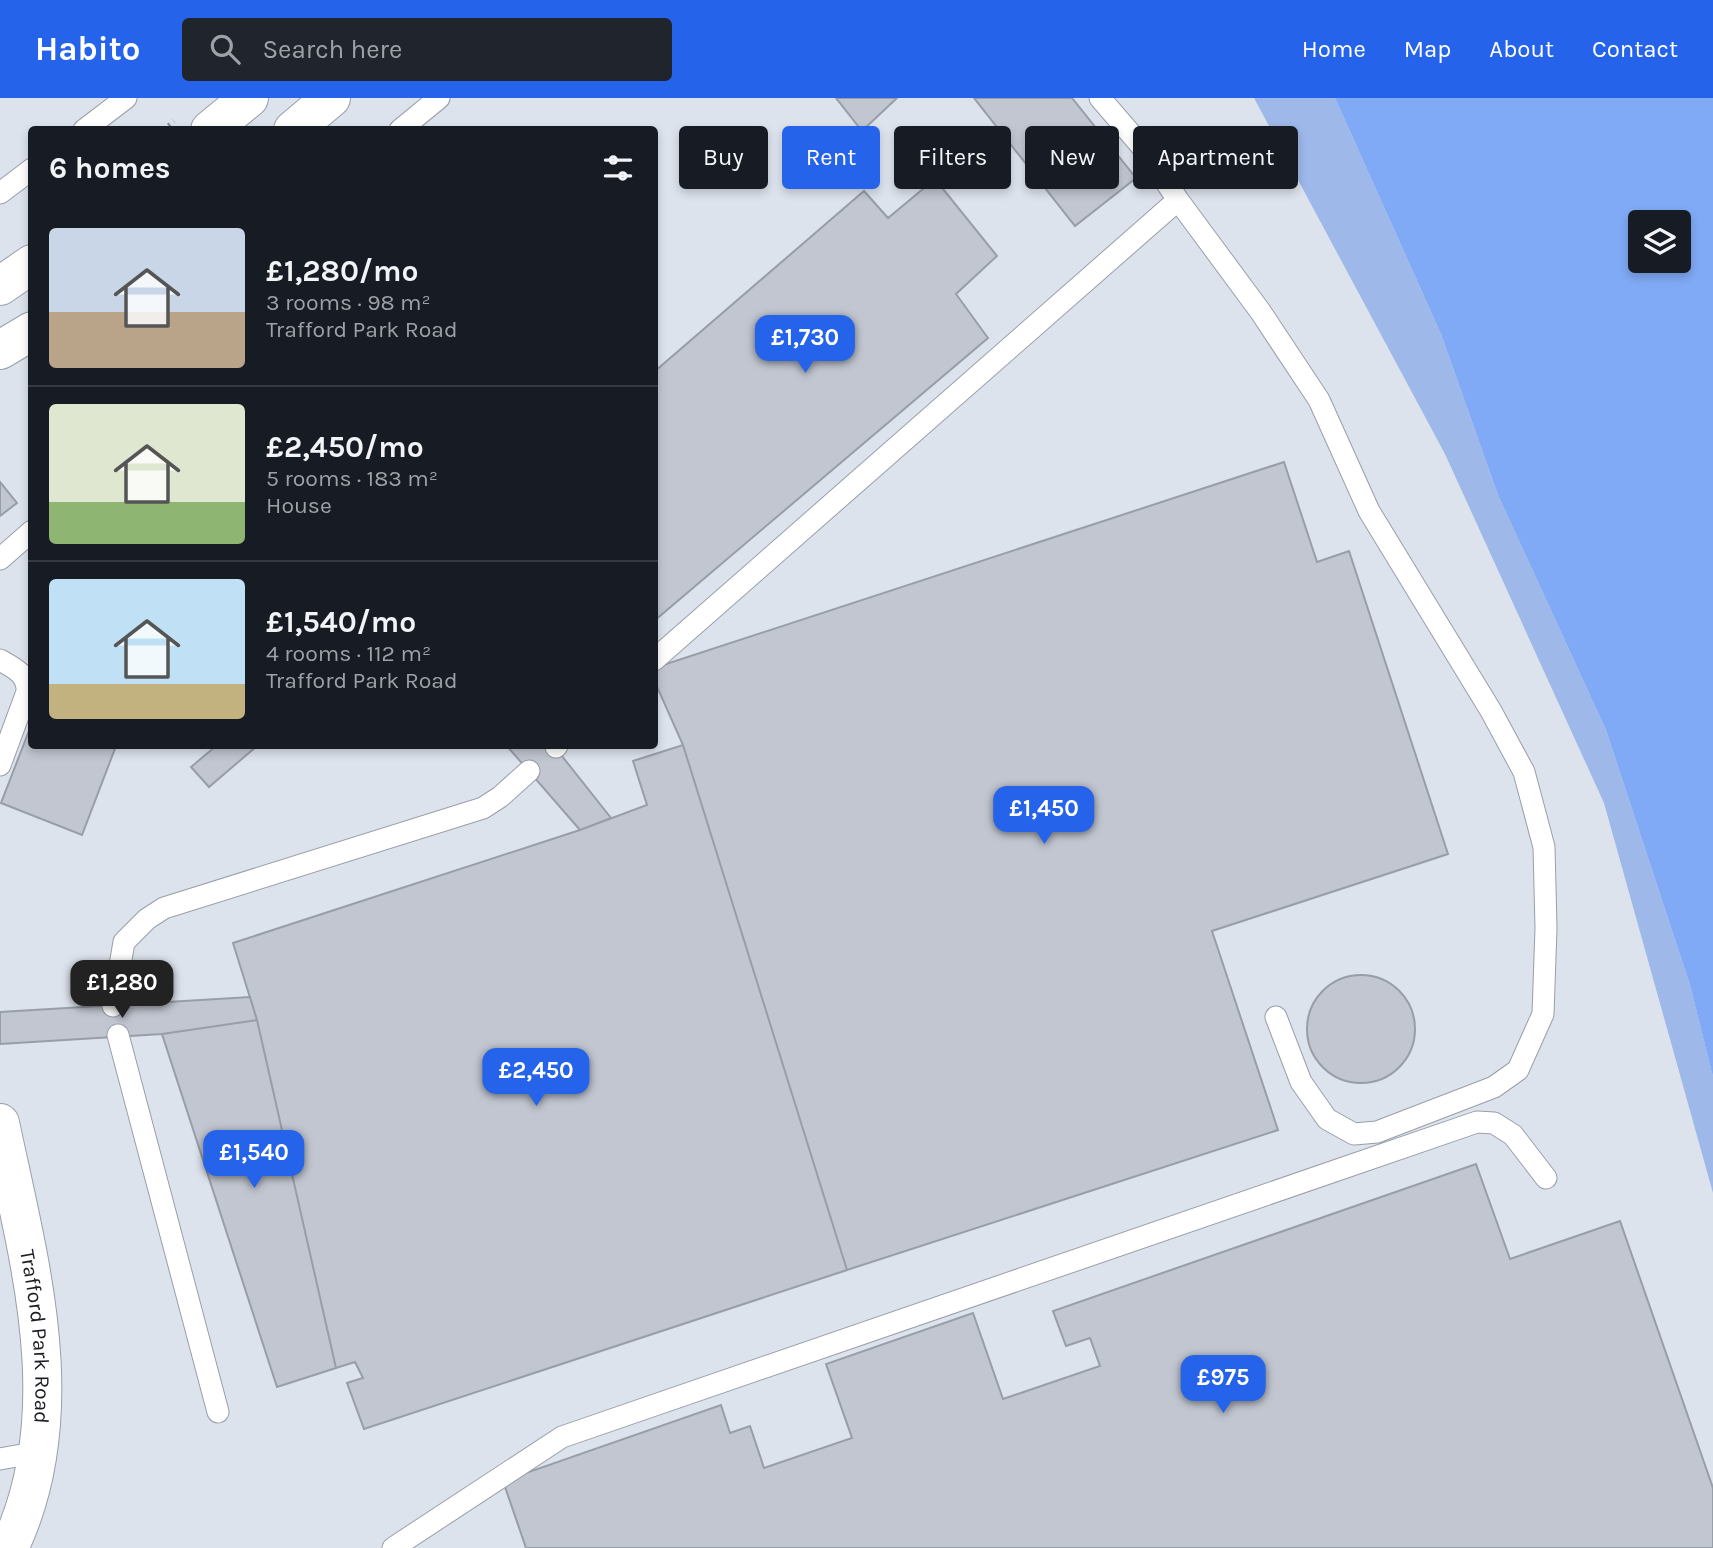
<!DOCTYPE html>
<meta charset="utf-8">
<style>
:root{--surface:#171b24;--page:#20242c;--text:#f1f3f6;--muted:#9ea1a6;--line:#363941;--accent:#2563eb}
body{margin:0;font-family:Karla,sans-serif;background:var(--page);color:var(--text);height:100vh;display:flex;flex-direction:column;font-size:26px;white-space:nowrap}
*{box-sizing:border-box;margin:0}
p{font-size:23px;color:var(--muted)}
.icon{flex:none;width:38px;height:38px;fill:none;stroke:currentColor;stroke-width:2;stroke-linecap:round;stroke-linejoin:round}
.map{position:relative;flex:1;overflow:hidden}
.drawer{position:absolute;left:28px;top:28px;width:630px;height:623px;display:flex;flex-direction:column;background:var(--surface);border-radius:7px;box-shadow:0 4px 10px #0003}
.drawer>*{flex:none}
.guide{position:absolute;left:679px;top:28px;width:665px;height:63px;display:flex;gap:14px}
.fabs{position:absolute;left:1628px;top:112px;display:grid;gap:14px}
.fabs a{display:grid;place-items:center;width:63px;height:63px;border-radius:7px;background:var(--surface);box-shadow:0 4px 10px #0003;font-size:35px}
.price{position:absolute;translate:-50% -60px;padding:0 16px;border-radius:14px;background:var(--accent);color:#fff;font-size:23px;line-height:46px;filter:drop-shadow(0 2px 4px #0008)}
.price::after{content:'';position:absolute;left:50%;top:42px;width:21px;height:16px;margin-left:-10px;background:inherit;clip-path:polygon(0 0,100% 0,50% 100%)}
.price.current{background:#222;color:#fff}
ul{padding:0;list-style:none}
li{display:flex;align-items:center;gap:21px;height:175px;padding:0 21px}
li+li{border-top:2px solid var(--line)}
li span{display:grid;place-items:center;flex:none;width:196px;height:140px;border-radius:7px;color:#555}
li>.icon{margin-inline-start:auto}
span .icon{width:84px;height:84px;fill:#fffc;stroke-width:1}
li b{font-size:30px}
h2{display:flex;justify-content:space-between;align-items:center;height:84px;padding:0 21px;font-size:30px}
.tag{padding:0 24px;border-radius:7px;background:var(--surface);box-shadow:0 4px 10px #0003;font-size:24px;line-height:63px}
.tag.current{background:var(--accent);color:#fff}
header{display:flex;align-items:center;gap:42px;box-sizing:border-box;height:98px;padding:0 35px;background:var(--accent);color:#fff}
header strong{font-size:33px}
nav{display:flex;gap:38px;margin-inline-start:auto;font-size:24px}
.search{width:490px;height:63px;background:var(--page);display:flex;align-items:center;gap:18px;box-sizing:border-box;padding:0 24px;border-radius:7px;color:var(--muted);font-size:26px}
.map>svg:first-child{display:block}
</style>
<header>
<strong>Habito</strong>
<div class="search"><svg class="icon" aria-label="search" viewBox="0 0 24 24"><circle cx="10" cy="10" r="6"/><path d="M15 15l6 6"/></svg>Search here</div>
<nav><a>Home</a><a>Map</a><a>About</a><a>Contact</a></nav>
</header>
<div class="map">
<svg width="1713" height="1450" viewBox="0 0 1713 1450">
<rect width="100%" height="100%" fill="#dde3ed"/>
<path fill="#9db8e9" d="M1254 0H1335L1441 236 1498 397 1606 632 1690 887 1713 979V1095L1604 705 1445 356Z"/>
<path fill="#80aaf6" fill-rule="evenodd" d="M1335 0H1713V979L1690 887 1606 632 1498 397 1441 236ZM1640 124H1678V163H1640Z"/>
<path fill="#c1c6d1" stroke="#989ea8" stroke-width="2" d="M836 0H897L862 33Z
M974 0H1072L1136 80 1075 128Z
M935 81 997 158 956 196 988 240 654 523V274L864 93 888 120Z
M1284 364 1317 464 1349 453 1448 756 1212 833 1278 1032 847 1172 683 647 654 582V570Z
M0 384 17 405 0 418Z
M32 625V648H116L82 737 1 705Z
M683 647 847 1172 364 1331 347 1285 363 1280 355 1264 336 1270 257 922 233 845 580 732 647 707 633 663Z
M216 648H257L209 689 191 669Z
M507 648H554L611 720 580 732Z
M1307 931a54 54 0 1 1 108 0a54 54 0 1 1-108 0Z
M250 899 257 922 162 936 0 946V914Z
M257 922 336 1270 277 1289 162 936Z
M1476 1066 1510 1161 1620 1123 1713 1390V1450H526L503 1383 721 1307 730 1335 750 1328 764 1370 852 1340 826 1266 973 1215 1003 1301 1100 1268 1090 1240 1066 1248 1053 1213Z"/>
<g fill="none" stroke-linecap="round" stroke-linejoin="round">
<defs>
<path id="service" d="M84 32 126 0
M400 32 439 0
M0 95 32 71
M1178 102 1260 213 1319 302 1369 413 1491 613 1524 674 1544 749 1546 830 1543 916 1518 972 1494 989 1377 1034 1354 1036 1327 1021 1301 984 1276 919
M0 461 32 433
M0 562C14 570 28 576 27 594L0 667
M654 562 1178 102 1143 50 1100 0
M556 649 557 648
M113 908 124 844 147 821 164 810 483 710 500 699 529 673
M118 937 218 1314
M0 1361 39 1354
M393 1450 562 1339 1477 1024 1494 1025 1513 1037 1546 1080"/>
<g id="minor">
<path id="s1" d="M0 1025C29 1163 74 1315 9 1450"/>
</g>
<path id="primary" d="M210 32 249 0
M293 32 331 0
M0 188 32 166
M0 252 32 233"/>
</defs>
<use href="#service" stroke="#999ea8" stroke-width="23"/>
<use href="#minor" stroke="#999ea8" stroke-width="40"/>
<use href="#primary" stroke="#999ea8" stroke-width="40"/>
<path stroke="#858990" stroke-width="4.5" stroke-dasharray="2 5" stroke-linecap="butt" d="M163 32 174 23"/>
<use href="#service" stroke="#fff" stroke-width="21"/>
<use href="#minor" stroke="#fff" stroke-width="38"/>
<use href="#primary" stroke="#fff" stroke-width="38"/>
</g>
<g text-anchor="middle" stroke-width="7" stroke-linejoin="round" paint-order="stroke">
<g font-size="21" fill="#1b1d21" stroke="#fff">
<text dy="7" stroke="none"><textPath href="#s1" startOffset="217">Trafford Park Road</textPath></text>
</g>
</g>
</svg>
<div class="fabs">
<a><svg class="icon" aria-label="layers" viewBox="0 0 24 24"><path d="M12 4l9 5-9 5-9-5zM3 14l9 5 9-5"/></svg></a>
</div>
<b class="price" style="left:805px;top:277px">£1,730</b>
<b class="price" style="left:1044px;top:748px">£1,450</b>
<b class="price current" style="left:122px;top:922px">£1,280</b>
<b class="price" style="left:536px;top:1010px">£2,450</b>
<b class="price" style="left:254px;top:1092px">£1,540</b>
<b class="price" style="left:1223px;top:1317px">£975</b>
<div class="guide">
<a class="tag">Buy</a>
<a class="tag current">Rent</a>
<a class="tag">Filters</a>
<a class="tag">New</a>
<a class="tag">Apartment</a>
</div>
<section class="drawer">
<h2>6 homes<svg class="icon" aria-label="filters" viewBox="0 0 24 24"><path d="M4 7h16M4 17h16"/><circle cx="9" cy="7" r="2"/><circle cx="15" cy="17" r="2"/></svg></h2>
<ul>
<li><span style="background:linear-gradient(#c9d6e8 60%,#b9a48a 0)"><svg class="icon" aria-label="home" viewBox="0 0 24 24"><path d="M3 11l9-7 9 7M6 9v11h12V9"/></svg></span><div><b>£1,280/mo</b><p>3 rooms · 98 m²</p><p>Trafford Park Road</p></div></li>
<li><span style="background:linear-gradient(#dfe7d0 70%,#8fb573 0)"><svg class="icon" aria-label="home" viewBox="0 0 24 24"><path d="M3 11l9-7 9 7M6 9v11h12V9"/></svg></span><div><b>£2,450/mo</b><p>5 rooms · 183 m²</p><p>House</p></div></li>
<li><span style="background:linear-gradient(#bfe0f5 75%,#c2b280 0)"><svg class="icon" aria-label="home" viewBox="0 0 24 24"><path d="M3 11l9-7 9 7M6 9v11h12V9"/></svg></span><div><b>£1,540/mo</b><p>4 rooms · 112 m²</p><p>Trafford Park Road</p></div></li>
</ul>
</section>
</div>
